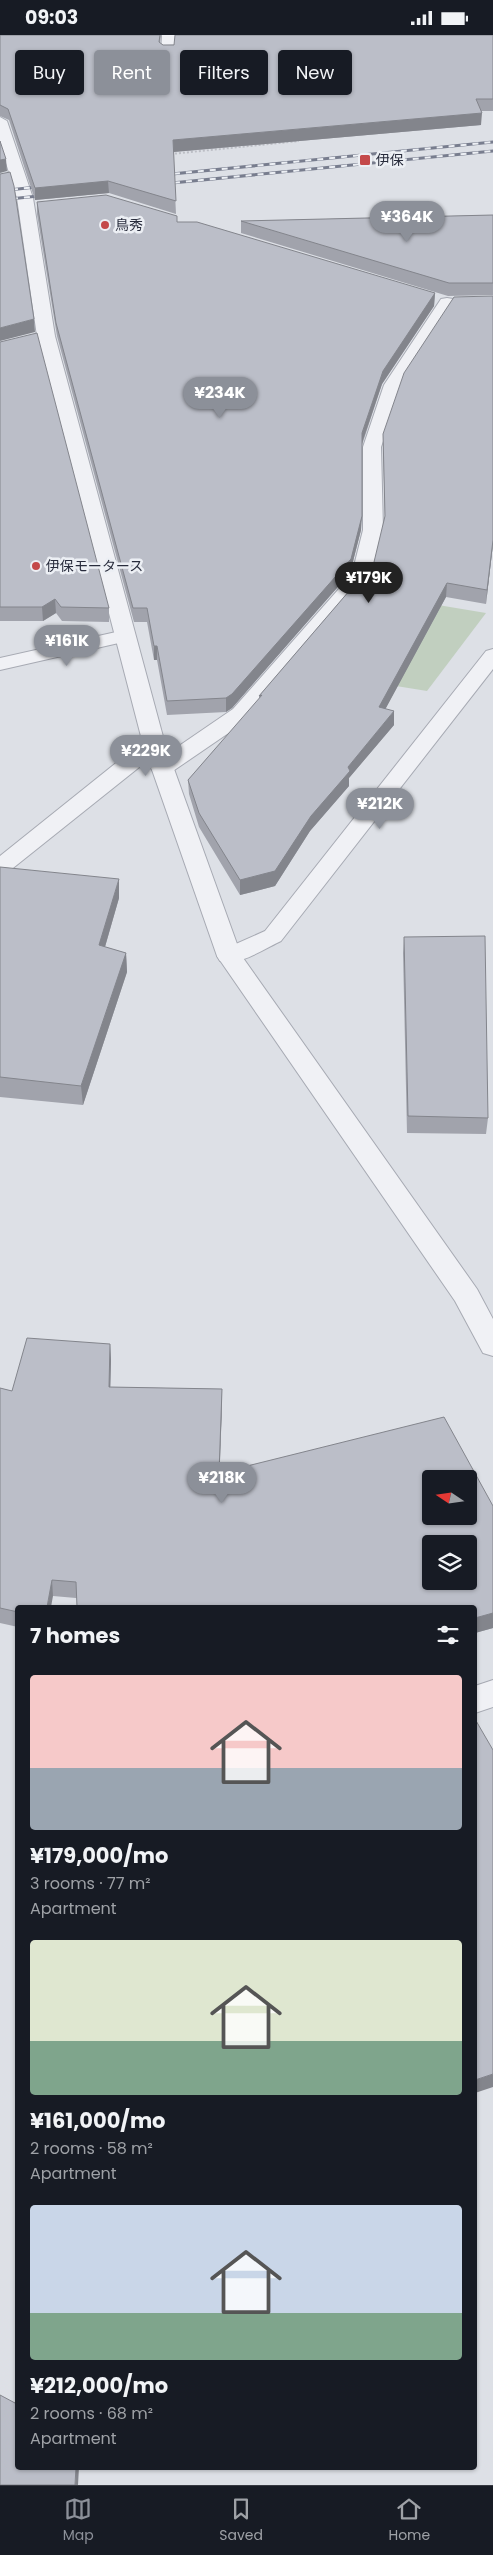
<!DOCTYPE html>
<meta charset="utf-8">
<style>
:root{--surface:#171b24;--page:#242831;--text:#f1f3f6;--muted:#9ea1a6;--line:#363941;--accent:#8c9099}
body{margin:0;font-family:Poppins,"Noto Sans JP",sans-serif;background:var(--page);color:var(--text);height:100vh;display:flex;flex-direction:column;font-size:19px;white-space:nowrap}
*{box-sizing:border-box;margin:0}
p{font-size:16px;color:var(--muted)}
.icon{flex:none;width:28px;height:28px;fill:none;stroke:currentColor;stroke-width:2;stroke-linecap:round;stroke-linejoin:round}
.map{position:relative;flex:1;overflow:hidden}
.sheet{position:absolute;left:15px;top:1570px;width:462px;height:865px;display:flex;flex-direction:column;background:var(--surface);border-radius:5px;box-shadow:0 1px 4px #0004}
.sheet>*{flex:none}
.hud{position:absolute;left:15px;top:15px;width:464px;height:45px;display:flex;gap:10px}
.needle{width:32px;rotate:283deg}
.fabs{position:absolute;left:422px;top:1435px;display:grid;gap:10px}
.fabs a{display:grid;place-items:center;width:55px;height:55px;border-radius:5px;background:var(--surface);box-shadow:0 1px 4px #0004;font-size:25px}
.price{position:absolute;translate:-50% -42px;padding:0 11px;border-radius:18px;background:var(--accent);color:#fff;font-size:16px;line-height:32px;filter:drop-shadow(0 1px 2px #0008)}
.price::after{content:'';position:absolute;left:50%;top:30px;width:15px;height:11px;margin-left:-8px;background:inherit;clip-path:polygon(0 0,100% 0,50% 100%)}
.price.current{background:#222;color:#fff}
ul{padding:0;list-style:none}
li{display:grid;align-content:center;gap:10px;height:265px;padding:0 15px}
li span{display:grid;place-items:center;height:155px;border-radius:5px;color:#555}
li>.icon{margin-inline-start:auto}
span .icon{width:90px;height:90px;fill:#fffc;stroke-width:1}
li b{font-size:21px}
h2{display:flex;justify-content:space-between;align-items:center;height:60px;padding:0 15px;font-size:21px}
.pill{padding:0 18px;border-radius:5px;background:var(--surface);box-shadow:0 1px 4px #0004;font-size:18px;line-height:45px}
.pill.current{background:var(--accent);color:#fff}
.status{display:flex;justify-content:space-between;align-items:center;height:35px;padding:0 25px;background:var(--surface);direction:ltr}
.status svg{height:14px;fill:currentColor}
.tab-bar{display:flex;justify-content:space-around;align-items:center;height:70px;border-top:1px solid var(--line);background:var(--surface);font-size:14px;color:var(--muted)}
.tab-bar a{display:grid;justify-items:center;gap:2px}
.tab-bar .current{color:var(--accent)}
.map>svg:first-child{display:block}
</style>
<div class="status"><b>09:03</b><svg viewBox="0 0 49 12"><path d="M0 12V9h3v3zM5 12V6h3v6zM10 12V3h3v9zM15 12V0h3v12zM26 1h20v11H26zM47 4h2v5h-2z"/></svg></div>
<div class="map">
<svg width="493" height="2450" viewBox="0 0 493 2450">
<rect width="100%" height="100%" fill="#dde0e6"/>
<path fill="#c1cfbf" d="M360 557 486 578 427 656 297 635Z"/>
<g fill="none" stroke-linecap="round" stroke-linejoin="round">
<defs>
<path id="minor" d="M162 0H176L173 20H163L161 17Z
M447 263 453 264 455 268 402 350 381 412 383 495 372 540 249 684 170 738 162 740 154 738 151 733 154 728 233 674 352 539 363 495V412L384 350 441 264Z
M125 595 132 597 135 601 132 605 0 635V623Z
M493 614V634L281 906C264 914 240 931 220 926L217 921 220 916 265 896 486 616Z
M154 702 162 704 165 709 162 714 8 837 0 839V821L146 704Z
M493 1645V1672L475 1678V1651Z"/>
<path id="tertiary" d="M0 82 7 86 33 163 55 301 165 709 241 920 477 1254 493 1284V1321L483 1318 455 1266 217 921 143 709 37 301 17 163 0 109Z"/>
</defs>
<use href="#minor" stroke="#a7aab3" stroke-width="2"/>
<use href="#tertiary" stroke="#a7aab3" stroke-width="2"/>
<path stroke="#bcbec5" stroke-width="2" stroke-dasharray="2 2" stroke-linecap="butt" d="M171 119 299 106"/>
<use href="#minor" fill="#f0f1f5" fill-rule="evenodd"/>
<use href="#tertiary" fill="#f0f1f5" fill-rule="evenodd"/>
<defs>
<path id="rail" d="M162 140 493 107
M162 149 493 116
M0 156 45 151
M0 165 48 160"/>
</defs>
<use href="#rail" stroke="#787d8e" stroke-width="3"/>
<use href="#rail" stroke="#eceff4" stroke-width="2" stroke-dasharray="6" stroke-linecap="butt"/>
</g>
<path fill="#a1a3ac" d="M0 0H161L160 8 163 10 493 0V76H481V90L173 117 176 179 109 158 35 165 9 85 0 81Z
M37 167 177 187 435 258 434 271 382 349 362 410 361 495 350 538 232 673 226 677 167 680 157 625H154L147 587H134L57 301 37 179Z
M493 180V260L448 261 241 198V186Z
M493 261V509L486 569 446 562 385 674 394 690 349 743V751L310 796 275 851 240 860 199 792 189 759 188 745 259 664V661L374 527 385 485 383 412V399Z
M0 307 109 573V587L62 586 56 578 43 586H0Z
M0 832 119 863 105 912 126 918 127 937 83 1070 0 1062Z
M404 902 488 1083 486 1099 407 1098 403 918Z
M110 1309 111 1325 110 1352 222 1354V1370L219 1438 493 1471V1593L475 1598 53 1561 18 1572V1592L0 1588V1353L12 1356Z"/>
<path fill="#83858c" d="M482 78 481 90 173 117V105Z
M6 124 7 136 0 138V125Z
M108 146 109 158 35 165V153Z
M435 258 434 271 382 349 361 411 362 398 383 336Z
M34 284 35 297 0 306V293Z
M362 481 361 495 350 538 232 673 226 677V663Z
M493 505V509L486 569 487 555Z
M447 548 446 562 379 686V672Z
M55 564 56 578 43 586 42 572Z
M154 611H157V625H154Z
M394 676V690L349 743V751L310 796 275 851 240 860V845L311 781 348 732Z
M119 844V863L100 929 99 910Z
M126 918 127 937 83 1070 81 1051Z
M110 1309 111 1325 110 1367 109 1352Z
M222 1354V1370L219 1454V1438Z
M52 1545 53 1561 51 1572H47Z
M493 1578V1593L475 1598V1583Z
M493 2039V2052L475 2058V2045Z
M76 2432H79L78 2450H75Z"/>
<path fill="#bbbec8" stroke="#83858c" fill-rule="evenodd" d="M0 0H160L159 7 163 10H174L175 0H493V64H476L482 78 173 105 176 166 108 146 35 153 8 74 0 70Z
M0 106 6 124 0 125Z
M10 137 14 151 34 284 0 293V139Z
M106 160 177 181V187H197L435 258 383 336 362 398V481L351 524 232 659 226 663 167 666 157 611H154L147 573H133L56 288 37 167Z
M493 180V248H449L241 186Z
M493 261V505L487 555 447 548 379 672 394 676 348 732 350 736 311 781 275 836 240 845 199 778 188 745 262 660 259 661 374 527 385 481 383 399 404 338 454 262Z
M37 298 109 573 61 572 55 564 42 572H0V307Z
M0 832 119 844 99 910 126 918 81 1051 0 1042Z
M485 901 488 1083 408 1081 404 902Z
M27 1303 110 1309 109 1352 222 1354 219 1438 444 1382 493 1471V1578L475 1583V1572H77L76 1547 52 1545 47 1572H18V1577L0 1573V1353L12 1356ZM431 1444H469V1481H431ZM431 1509H469V1546H431Z
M475 1684 493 1715V2039L475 2045Z
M0 2360 15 2368H18V2432H76L75 2450H0Z"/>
<g fill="#c4494a" stroke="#eceff4" stroke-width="2">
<rect x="359" y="119" width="12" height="12" rx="2.5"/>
<circle cx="105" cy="190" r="5"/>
<circle cx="36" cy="531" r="5"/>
</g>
<g text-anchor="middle" stroke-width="5" stroke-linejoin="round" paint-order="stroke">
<g font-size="14" fill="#282c3c" stroke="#eceff4" text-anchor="start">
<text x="376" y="130">伊保</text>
<text x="115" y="195">鳥秀</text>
<text x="46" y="536">伊保モータース</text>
</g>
</g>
</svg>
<div class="fabs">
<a><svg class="needle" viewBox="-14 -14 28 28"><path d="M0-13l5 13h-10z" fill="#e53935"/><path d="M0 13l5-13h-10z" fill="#9ea1a6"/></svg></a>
<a><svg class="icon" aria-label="layers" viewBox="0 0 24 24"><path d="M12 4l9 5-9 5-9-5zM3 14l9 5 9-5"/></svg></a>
</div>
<b class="price" style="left:407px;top:208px">¥364K</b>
<b class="price" style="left:220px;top:384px">¥234K</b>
<b class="price current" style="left:369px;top:569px">¥179K</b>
<b class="price" style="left:67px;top:632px">¥161K</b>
<b class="price" style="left:146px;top:742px">¥229K</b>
<b class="price" style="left:380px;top:795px">¥212K</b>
<b class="price" style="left:222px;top:1469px">¥218K</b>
<div class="hud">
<a class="pill">Buy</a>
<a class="pill current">Rent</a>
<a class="pill">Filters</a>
<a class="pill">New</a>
</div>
<section class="sheet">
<h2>7 homes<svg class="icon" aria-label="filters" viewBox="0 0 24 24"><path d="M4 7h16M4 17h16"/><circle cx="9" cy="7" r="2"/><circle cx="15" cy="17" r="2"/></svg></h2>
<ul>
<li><span style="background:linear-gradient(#f6c9c9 60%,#9aa5b1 0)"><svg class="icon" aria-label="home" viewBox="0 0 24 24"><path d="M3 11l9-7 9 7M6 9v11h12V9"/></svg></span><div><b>¥179,000/mo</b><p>3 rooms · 77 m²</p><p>Apartment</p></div></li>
<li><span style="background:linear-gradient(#dfe7d0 65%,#7fa58c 0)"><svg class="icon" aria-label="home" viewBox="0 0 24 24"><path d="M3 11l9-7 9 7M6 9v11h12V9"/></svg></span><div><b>¥161,000/mo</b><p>2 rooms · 58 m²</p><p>Apartment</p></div></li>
<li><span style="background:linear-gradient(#c9d6e8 70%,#7fa58c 0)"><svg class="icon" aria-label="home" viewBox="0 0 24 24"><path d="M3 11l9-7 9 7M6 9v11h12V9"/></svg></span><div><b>¥212,000/mo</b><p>2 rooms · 68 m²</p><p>Apartment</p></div></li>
</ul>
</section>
</div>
<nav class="tab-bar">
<a class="current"><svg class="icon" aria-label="map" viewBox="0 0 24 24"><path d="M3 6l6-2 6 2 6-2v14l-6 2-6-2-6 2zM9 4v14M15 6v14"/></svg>Map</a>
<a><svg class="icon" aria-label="saved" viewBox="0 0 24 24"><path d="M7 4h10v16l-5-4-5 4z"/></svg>Saved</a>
<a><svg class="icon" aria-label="home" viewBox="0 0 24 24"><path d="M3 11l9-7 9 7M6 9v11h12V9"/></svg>Home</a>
</nav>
